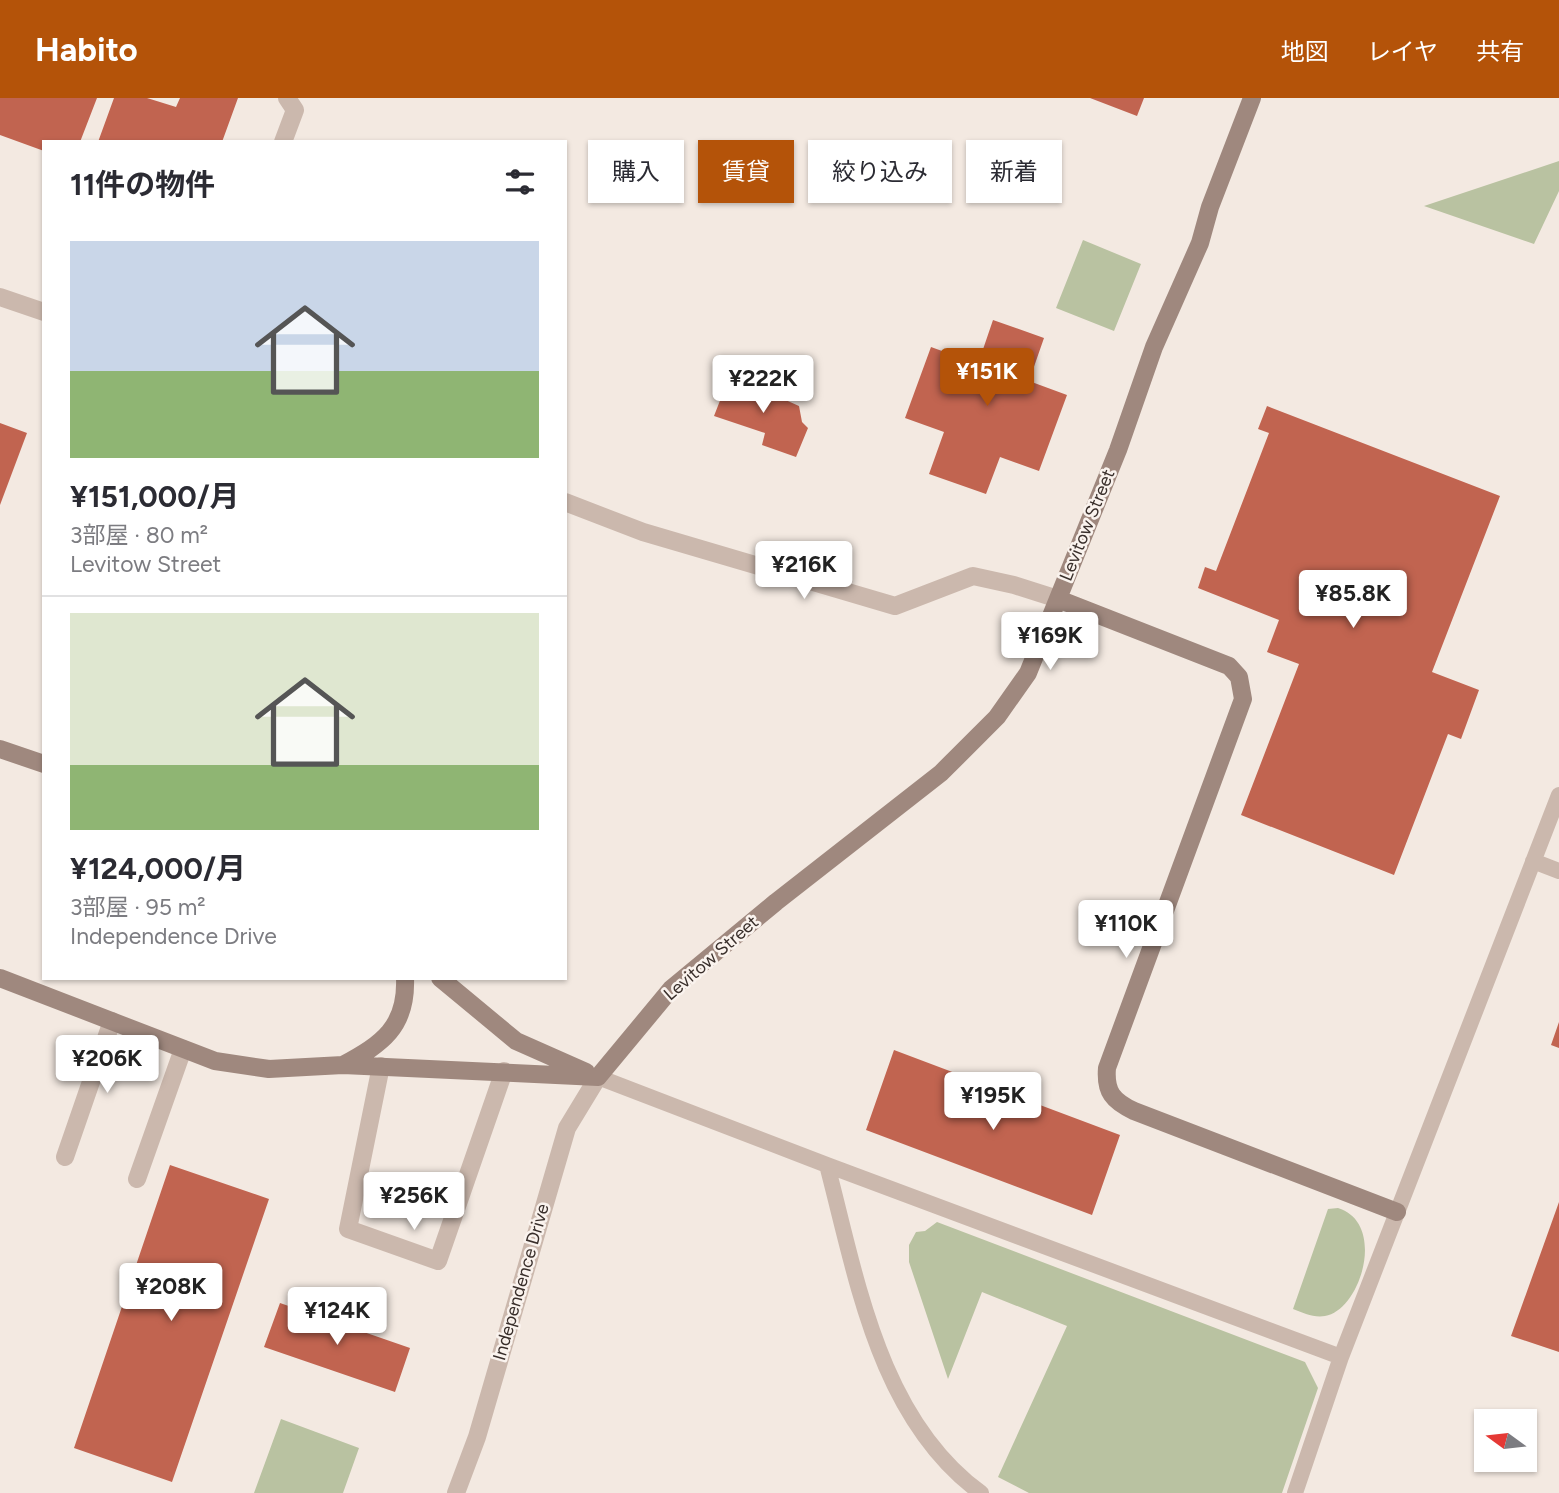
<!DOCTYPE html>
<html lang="ja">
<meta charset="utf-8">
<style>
:root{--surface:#fff;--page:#f2f2f3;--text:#2b2b33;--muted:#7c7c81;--line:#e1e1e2;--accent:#b45309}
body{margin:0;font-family:Figtree,"Noto Sans JP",sans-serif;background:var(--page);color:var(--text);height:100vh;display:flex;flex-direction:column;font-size:26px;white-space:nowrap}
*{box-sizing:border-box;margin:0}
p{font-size:23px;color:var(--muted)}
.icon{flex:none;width:38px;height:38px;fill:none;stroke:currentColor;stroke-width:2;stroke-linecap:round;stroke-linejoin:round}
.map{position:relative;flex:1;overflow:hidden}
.details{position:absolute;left:42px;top:42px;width:525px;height:840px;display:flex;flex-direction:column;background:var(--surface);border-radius:0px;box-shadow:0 2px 5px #0004}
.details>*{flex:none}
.guide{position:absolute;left:588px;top:42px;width:665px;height:63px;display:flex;gap:14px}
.needle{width:46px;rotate:285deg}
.buttons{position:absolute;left:1474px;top:1311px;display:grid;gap:14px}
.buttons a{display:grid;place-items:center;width:63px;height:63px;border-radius:0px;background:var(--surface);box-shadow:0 2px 5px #0004;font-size:35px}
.price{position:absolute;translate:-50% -60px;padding:0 16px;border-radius:7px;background:#fff;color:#222;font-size:23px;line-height:46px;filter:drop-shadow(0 2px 4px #0008)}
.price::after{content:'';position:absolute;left:50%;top:42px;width:21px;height:16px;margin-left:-10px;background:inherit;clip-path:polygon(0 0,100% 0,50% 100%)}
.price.current{background:var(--accent);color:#fff}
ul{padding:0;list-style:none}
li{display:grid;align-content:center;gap:14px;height:371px;padding:0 28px}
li+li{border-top:2px solid var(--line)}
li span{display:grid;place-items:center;height:217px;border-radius:0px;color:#555}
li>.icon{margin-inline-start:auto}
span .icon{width:126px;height:126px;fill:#fffc;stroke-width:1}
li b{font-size:30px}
h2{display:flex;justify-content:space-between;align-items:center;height:84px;padding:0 28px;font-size:30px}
.pill{padding:0 24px;border-radius:0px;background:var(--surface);box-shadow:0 2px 5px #0004;font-size:24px;line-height:63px}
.pill.current{background:var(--accent);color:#fff}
header{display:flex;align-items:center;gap:42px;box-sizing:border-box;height:98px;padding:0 35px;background:var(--accent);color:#fff}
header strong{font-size:33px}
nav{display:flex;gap:38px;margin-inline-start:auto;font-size:24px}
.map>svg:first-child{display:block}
</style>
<header>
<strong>Habito</strong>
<nav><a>地図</a><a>レイヤ</a><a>共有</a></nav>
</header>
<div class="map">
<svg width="1559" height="1395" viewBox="0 0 1559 1395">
<rect width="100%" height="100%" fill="#f3e9e1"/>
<path fill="#b9c2a1" d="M1559 63V93L1534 146 1424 108Z
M1083 142 1141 166 1114 233 1056 210Z
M1338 1110C1387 1125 1361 1212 1325 1218 1314 1220 1303 1215 1293 1211L1328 1111Z
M937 1124 1305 1264 1318 1290 1282 1395H1029L998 1379 1067 1228 982 1194 948 1281 909 1164V1147L916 1134 925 1133Z
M281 1321 359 1350 343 1395H254Z"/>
<path fill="#c16450" d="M0 0H97L80 44H44V53L0 37Z
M114 0H147L176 9 180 0H238L222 44H98Z
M1090 0H1144L1137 18Z
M993 222 1044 240 1029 283 1067 297 1039 373 1000 359 986 396 929 376 944 334 905 320 931 249 978 266Z
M730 277 799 308 802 324 808 330 796 359 762 347 765 335 714 318Z
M1267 308 1500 398 1432 574 1479 592 1461 641 1448 636 1394 777 1241 717 1299 566 1267 554 1279 522 1198 490 1205 469 1216 473 1269 335 1258 331Z
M0 325 27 335 0 407Z
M1559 924V950L1551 947Z
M894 952 1120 1037 1092 1117 866 1032Z
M170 1067 269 1101 172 1384 74 1350Z
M1559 1104V1254L1511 1238Z
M280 1205 410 1250 395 1294 264 1249Z"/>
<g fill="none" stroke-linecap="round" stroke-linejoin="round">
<path stroke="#cbb8ad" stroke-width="16" d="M1533 763 1559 773
M598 979 827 1067C857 1181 879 1321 981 1395
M827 1067 1341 1259
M1295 1395 1341 1259 1559 697"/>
<path stroke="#cbb8ad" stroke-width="18" d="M283 44 295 12 287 0
M0 199 44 214
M565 404 643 434 895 508 973 478 1014 487 1058 501
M381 968 348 1131 438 1163 504 973
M65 1059 112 923
M137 1081 183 951
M456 1395 477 1339 567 1030 598 979"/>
<path stroke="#9f887e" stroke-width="18" d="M1058 501 1229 568 1239 579 1243 601 1107 970C1105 994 1113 1003 1134 1013L1397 1114
M0 651 44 666
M0 880 215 963 269 971 343 967 598 979
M440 880 516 943 586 974
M343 967C382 946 407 929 405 880
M598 979 671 891 776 804 941 675 997 619 1028 575 1118 352 1154 249 1200 145 1210 109 1252 0"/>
</g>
<g text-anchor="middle" stroke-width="5" stroke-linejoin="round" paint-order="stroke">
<g font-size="18" fill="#392f2b" stroke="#faf3ee">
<text transform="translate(1087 427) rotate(-68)" y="6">Levitow Street</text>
<text transform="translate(711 860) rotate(-41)" y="6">Levitow Street</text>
<text transform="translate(521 1184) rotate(-74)" y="6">Independence Drive</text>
</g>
</g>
</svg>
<div class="buttons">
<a><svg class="needle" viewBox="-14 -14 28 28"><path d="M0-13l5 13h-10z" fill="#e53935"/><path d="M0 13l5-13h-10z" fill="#7c7c81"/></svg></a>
</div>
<b class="price current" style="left:987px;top:310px">¥151K</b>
<b class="price" style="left:763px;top:317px">¥222K</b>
<b class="price" style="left:804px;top:503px">¥216K</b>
<b class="price" style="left:1353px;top:532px">¥85.8K</b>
<b class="price" style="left:1050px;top:574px">¥169K</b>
<b class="price" style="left:1126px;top:862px">¥110K</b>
<b class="price" style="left:107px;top:997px">¥206K</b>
<b class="price" style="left:993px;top:1034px">¥195K</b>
<b class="price" style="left:414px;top:1134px">¥256K</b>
<b class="price" style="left:171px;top:1225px">¥208K</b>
<b class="price" style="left:337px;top:1249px">¥124K</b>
<div class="guide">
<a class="pill">購入</a>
<a class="pill current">賃貸</a>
<a class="pill">絞り込み</a>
<a class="pill">新着</a>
</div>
<section class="details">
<h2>11件の物件<svg class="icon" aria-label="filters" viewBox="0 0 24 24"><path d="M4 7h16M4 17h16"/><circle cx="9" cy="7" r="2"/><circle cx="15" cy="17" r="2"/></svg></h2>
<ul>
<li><span style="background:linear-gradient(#c9d6e8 60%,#8fb573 0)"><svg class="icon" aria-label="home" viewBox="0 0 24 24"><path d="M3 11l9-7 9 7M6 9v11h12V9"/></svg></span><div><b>¥151,000/月</b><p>3部屋 · 80 m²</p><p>Levitow Street</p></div></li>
<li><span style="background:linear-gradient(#dfe7d0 70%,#8fb573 0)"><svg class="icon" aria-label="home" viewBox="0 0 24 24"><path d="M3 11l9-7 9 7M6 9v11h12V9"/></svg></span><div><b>¥124,000/月</b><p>3部屋 · 95 m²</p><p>Independence Drive</p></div></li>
</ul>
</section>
</div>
